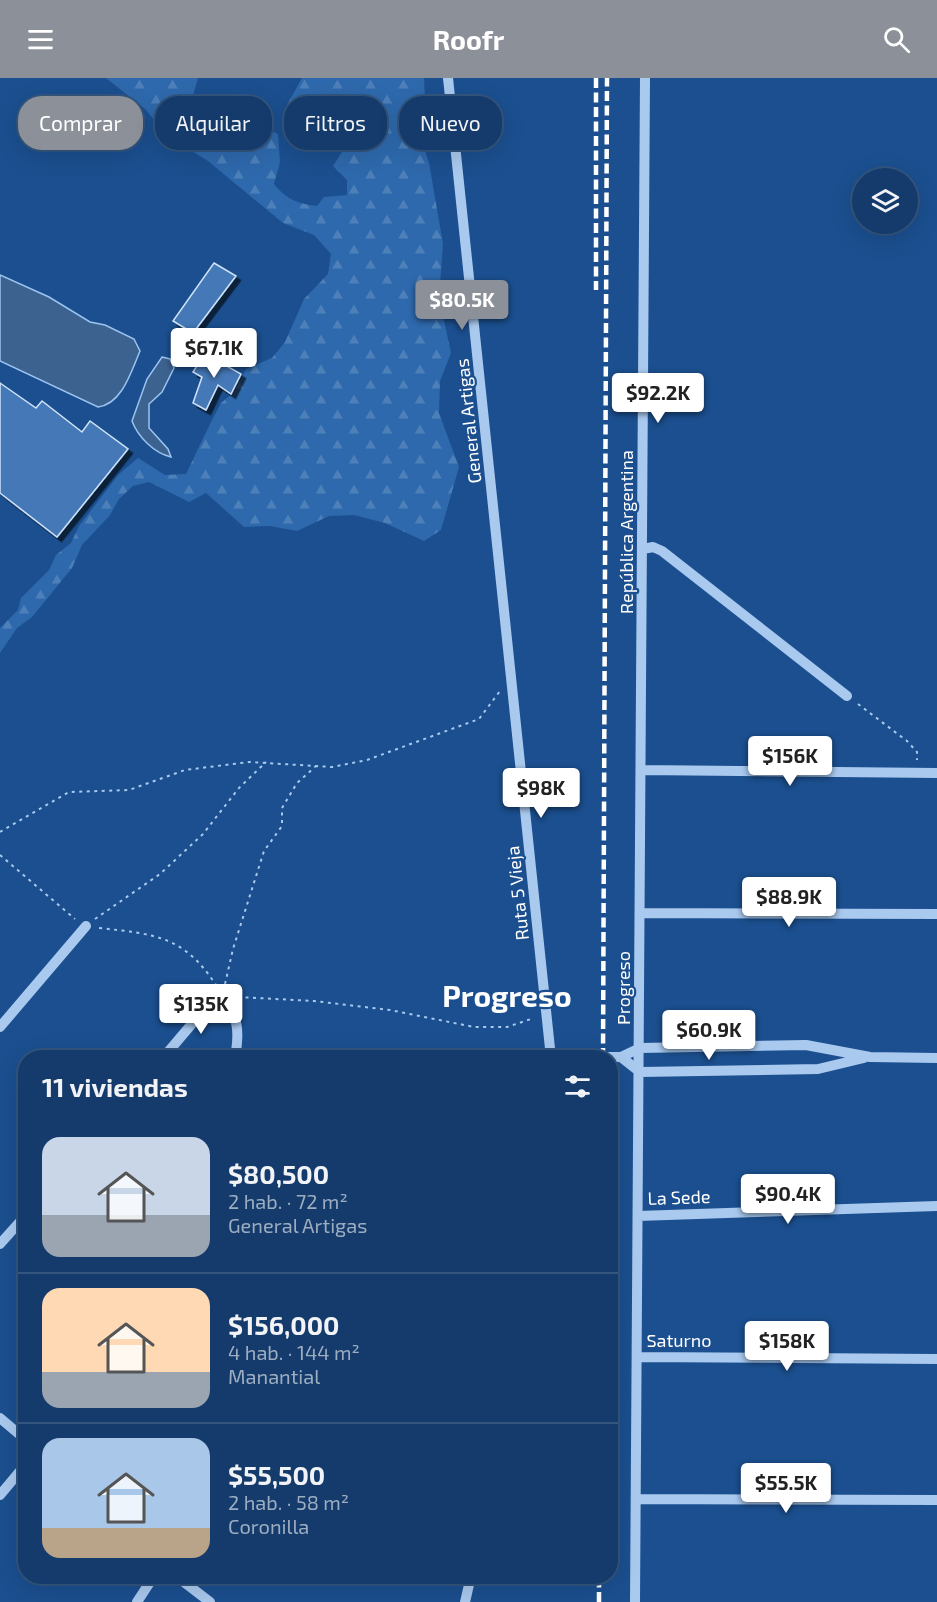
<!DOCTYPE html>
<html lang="es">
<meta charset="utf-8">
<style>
:root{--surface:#143b6b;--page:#214673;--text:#f1f3f6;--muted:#9dadc1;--line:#33557e;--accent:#8c9099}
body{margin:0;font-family:"Exo 2",sans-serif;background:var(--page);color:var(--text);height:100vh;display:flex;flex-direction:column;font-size:22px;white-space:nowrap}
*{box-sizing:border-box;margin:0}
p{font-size:20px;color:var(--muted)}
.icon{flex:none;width:33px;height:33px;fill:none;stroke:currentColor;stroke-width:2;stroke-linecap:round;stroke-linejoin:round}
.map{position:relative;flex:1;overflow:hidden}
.panel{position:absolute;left:18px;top:972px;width:600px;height:534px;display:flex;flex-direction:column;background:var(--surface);border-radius:24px;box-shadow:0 6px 24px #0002,0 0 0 2px var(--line)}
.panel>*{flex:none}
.hud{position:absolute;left:18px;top:18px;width:600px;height:54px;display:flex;gap:12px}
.fabs{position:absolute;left:852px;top:90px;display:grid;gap:12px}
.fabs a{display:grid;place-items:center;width:66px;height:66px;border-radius:50%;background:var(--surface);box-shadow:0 6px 24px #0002,0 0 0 2px var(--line);font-size:30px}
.price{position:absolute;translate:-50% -51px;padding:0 14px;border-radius:6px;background:#fff;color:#222;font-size:20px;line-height:39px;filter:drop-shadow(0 2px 3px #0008)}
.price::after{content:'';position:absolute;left:50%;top:36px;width:18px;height:14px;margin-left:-9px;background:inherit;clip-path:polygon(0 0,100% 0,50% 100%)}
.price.selected{background:var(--accent);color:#fff}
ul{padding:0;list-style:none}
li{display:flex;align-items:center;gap:18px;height:150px;padding:0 24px}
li+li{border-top:2px solid var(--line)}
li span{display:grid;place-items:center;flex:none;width:168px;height:120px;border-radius:18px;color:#555}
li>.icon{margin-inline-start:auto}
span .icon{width:72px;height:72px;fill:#fffc;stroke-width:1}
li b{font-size:26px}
h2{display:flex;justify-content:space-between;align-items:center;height:72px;padding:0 24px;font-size:26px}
.pill{padding:0 21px;border-radius:24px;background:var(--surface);box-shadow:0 6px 24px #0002,0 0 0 2px var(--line);font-size:21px;line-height:54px}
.pill.selected{background:var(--accent);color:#fff}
header{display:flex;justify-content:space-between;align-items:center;height:78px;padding:0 24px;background:var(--accent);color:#fff;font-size:27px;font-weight:700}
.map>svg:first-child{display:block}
</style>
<header><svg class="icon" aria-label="menu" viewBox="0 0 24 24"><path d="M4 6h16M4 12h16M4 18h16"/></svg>Roofr<svg class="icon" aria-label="search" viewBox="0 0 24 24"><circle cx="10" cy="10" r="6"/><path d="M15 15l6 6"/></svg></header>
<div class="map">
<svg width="937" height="1524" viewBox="0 0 937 1524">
<defs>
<pattern id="forest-firs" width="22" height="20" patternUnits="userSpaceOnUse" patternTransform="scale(1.5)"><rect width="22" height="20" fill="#2e69ad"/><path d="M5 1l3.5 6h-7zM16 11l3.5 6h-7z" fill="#4d80b9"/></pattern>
<filter id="shadow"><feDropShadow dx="4.5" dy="4.5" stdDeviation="0" flood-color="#0009"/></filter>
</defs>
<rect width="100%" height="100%" fill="#1b4f8f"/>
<path fill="url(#forest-firs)" d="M106 0H198L190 28 203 20 278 56 280 84 274 106C286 121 298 126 317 128L324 119 347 117V102L333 88 344 71 345 45 325 42 287 27 302 0H424L425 21 420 58 429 85 443 166 439 219 451 275 440 303 439 335 459 389 441 452 424 463 385 445 354 437 329 438 297 453 270 448 244 449 206 415 189 424 149 404 133 408 119 421 110 437 82 467 72 490 32 539 17 550 0 575V550L18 532 21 520 49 492 56 477 71 465 79 448 119 396 138 380 165 397 186 396 211 344 221 325 234 314 246 291 272 280 285 264 304 221 328 196 331 176 314 157 283 145 208 83 168 58 145 31Z"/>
<path fill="#3c6290" stroke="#9cc4f0" stroke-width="1.5" d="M0 197 49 219 90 244 105 247 134 261 140 273C131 294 122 326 98 329L0 283Z
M162 279 170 281 174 290 162 314 149 326V350L168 371 171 379C154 375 138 359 132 343L147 301Z"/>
<path fill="#4478b7" stroke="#cfe3fa" stroke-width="1.5" filter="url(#shadow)" d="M214 185 236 198 193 255 173 243Z
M216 273 227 280 223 286 241 296 231 316 218 307 206 332 193 325 202 299 193 294 204 277 211 281Z
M0 305 36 330 42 323 82 354 90 343 128 371 57 459 0 415Z"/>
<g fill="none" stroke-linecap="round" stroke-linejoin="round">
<path stroke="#a9c9ee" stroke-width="2" stroke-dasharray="3 4.5" stroke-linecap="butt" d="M858 626 907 663 917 674V682
M0 754 69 714 129 712 185 692 249 684 332 689 367 682 479 641 500 613
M0 777 75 841
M95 841 160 796 203 756 239 710 266 684
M99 850C155 856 184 858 216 907
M225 906 233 871 264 773 282 748V730L297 705 317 687
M238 919 314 923 390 932 474 949H507L534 940"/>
<path stroke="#a9c9ee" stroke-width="10" d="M448 0 551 980
M643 471 653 469 662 473 847 618
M642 692 937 695
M641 835 937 836
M0 949 86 848
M551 979H621L640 970 806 967 870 979 937 980
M621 979 640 994 818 991 864 980
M163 980 196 941 223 917C238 942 240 951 235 980
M638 1138 937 1128
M0 1166 26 1137
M637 1279 937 1281
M0 1340 26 1362
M0 1417 26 1386
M636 1421 937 1422
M176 1498 210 1524
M137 1524 154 1498
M465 1524 471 1498
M635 1524 645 0"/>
<path stroke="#fff" stroke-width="4.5" stroke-dasharray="10 4.5" stroke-linecap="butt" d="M596 0V212
M603 980 607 0
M599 1524V1498"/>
</g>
<g text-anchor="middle" stroke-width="4.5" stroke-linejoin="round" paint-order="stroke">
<g font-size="18" fill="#fff" stroke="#1b4f8f">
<text transform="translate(469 343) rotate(-96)" y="6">General Artigas</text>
<text transform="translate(627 454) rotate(-90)" y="6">República Argentina</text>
<text transform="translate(518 815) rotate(-96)" y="6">Ruta 5 Vieja</text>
<text transform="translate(624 910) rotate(-90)" y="6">Progreso</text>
<text transform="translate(679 1120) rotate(-2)" y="6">La Sede</text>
<text x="679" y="1269">Saturno</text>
</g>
<g font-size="30" font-weight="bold" fill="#fff" stroke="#1b4f8f">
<text x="507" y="929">Progreso</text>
</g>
</g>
</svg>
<div class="fabs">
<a><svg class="icon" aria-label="layers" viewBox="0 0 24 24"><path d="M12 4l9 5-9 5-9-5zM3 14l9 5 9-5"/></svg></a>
</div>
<b class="price selected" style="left:462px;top:253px">$80.5K</b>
<b class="price" style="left:214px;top:301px">$67.1K</b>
<b class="price" style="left:658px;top:346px">$92.2K</b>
<b class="price" style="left:790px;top:709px">$156K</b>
<b class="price" style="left:541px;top:741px">$98K</b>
<b class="price" style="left:789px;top:850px">$88.9K</b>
<b class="price" style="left:201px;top:957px">$135K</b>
<b class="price" style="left:709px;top:983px">$60.9K</b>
<b class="price" style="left:788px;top:1147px">$90.4K</b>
<b class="price" style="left:787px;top:1294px">$158K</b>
<b class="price" style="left:786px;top:1436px">$55.5K</b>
<div class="hud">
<a class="pill selected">Comprar</a>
<a class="pill">Alquilar</a>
<a class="pill">Filtros</a>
<a class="pill">Nuevo</a>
</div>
<section class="panel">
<h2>11 viviendas<svg class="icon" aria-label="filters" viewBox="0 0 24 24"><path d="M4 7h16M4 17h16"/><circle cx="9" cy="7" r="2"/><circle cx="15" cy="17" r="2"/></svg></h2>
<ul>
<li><span style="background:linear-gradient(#c9d6e8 65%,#9aa5b1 0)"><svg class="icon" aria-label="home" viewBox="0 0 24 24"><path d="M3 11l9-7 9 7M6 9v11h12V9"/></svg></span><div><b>$80,500</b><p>2 hab. · 72 m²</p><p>General Artigas</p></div></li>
<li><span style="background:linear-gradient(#ffd9b3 70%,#9aa5b1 0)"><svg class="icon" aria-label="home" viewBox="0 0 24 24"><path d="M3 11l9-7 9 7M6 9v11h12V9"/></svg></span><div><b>$156,000</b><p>4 hab. · 144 m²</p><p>Manantial</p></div></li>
<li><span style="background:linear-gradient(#a9c7e8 75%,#b9a48a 0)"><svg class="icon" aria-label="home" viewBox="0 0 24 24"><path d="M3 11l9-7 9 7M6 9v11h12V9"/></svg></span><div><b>$55,500</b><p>2 hab. · 58 m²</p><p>Coronilla</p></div></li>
</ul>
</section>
</div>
